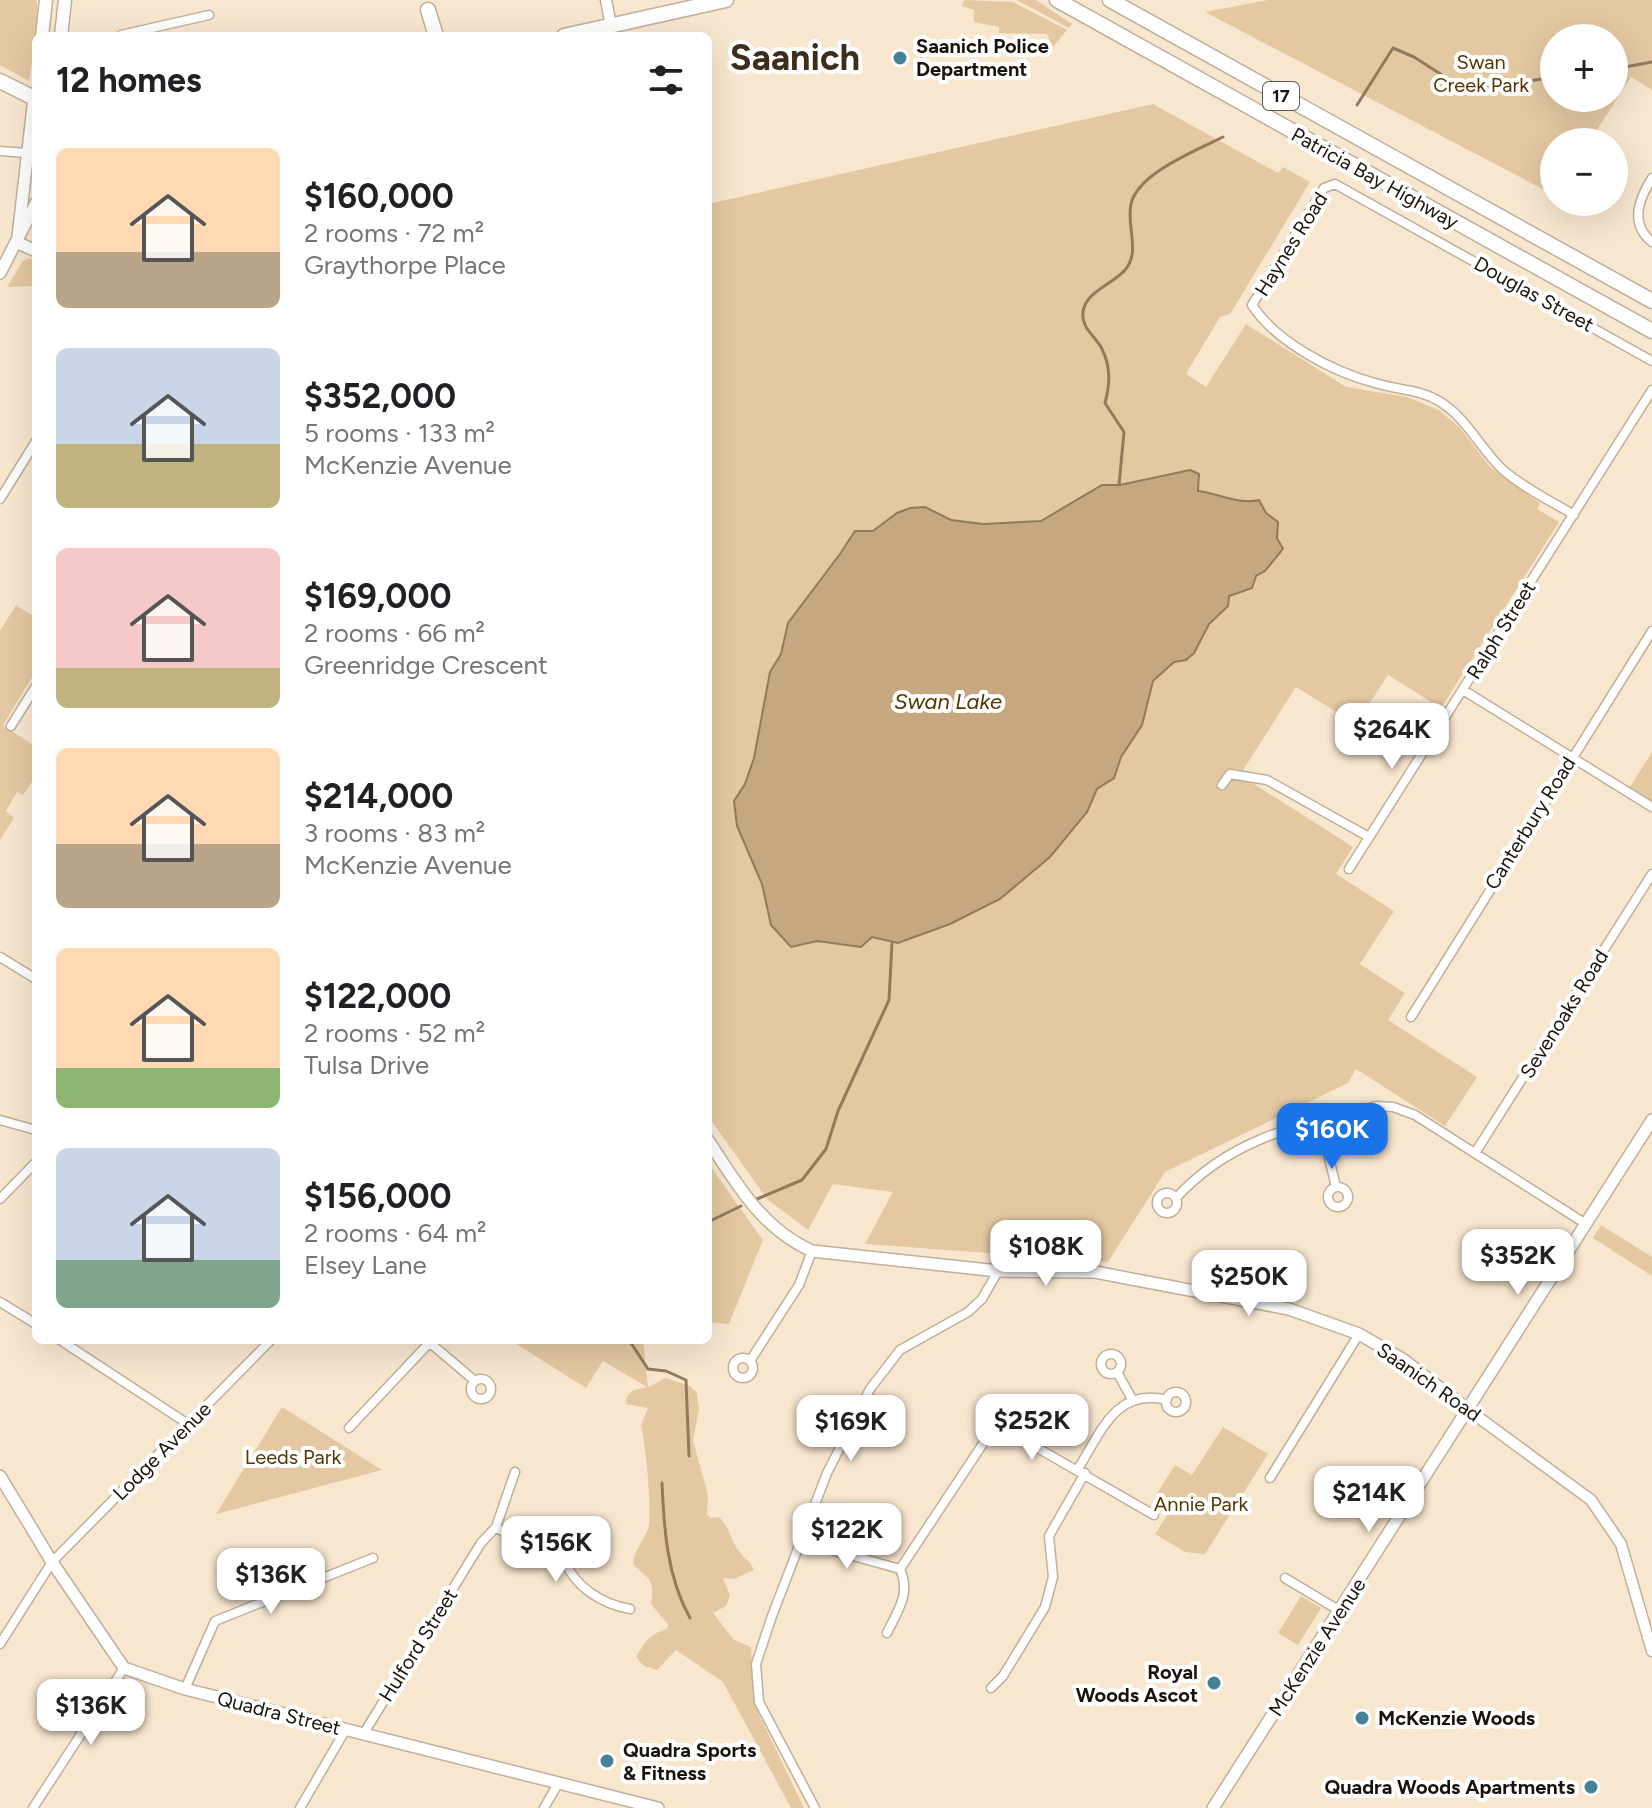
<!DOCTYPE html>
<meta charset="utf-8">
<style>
:root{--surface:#fff;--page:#f6f6f6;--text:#202124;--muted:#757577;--accent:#1a73e8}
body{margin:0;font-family:Figtree,sans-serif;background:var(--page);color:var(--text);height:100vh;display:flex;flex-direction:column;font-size:30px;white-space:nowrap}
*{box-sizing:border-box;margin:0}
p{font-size:26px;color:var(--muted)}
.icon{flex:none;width:44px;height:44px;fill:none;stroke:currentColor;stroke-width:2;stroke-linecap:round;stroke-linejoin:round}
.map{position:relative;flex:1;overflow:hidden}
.side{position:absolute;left:32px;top:32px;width:680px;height:1312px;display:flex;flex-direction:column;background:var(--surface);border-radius:12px;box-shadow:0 8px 32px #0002}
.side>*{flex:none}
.fabs{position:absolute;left:1540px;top:24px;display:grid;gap:16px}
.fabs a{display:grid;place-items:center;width:88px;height:88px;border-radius:50%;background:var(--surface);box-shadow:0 8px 32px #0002;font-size:40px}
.price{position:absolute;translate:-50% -68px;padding:0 18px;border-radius:16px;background:#fff;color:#222;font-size:26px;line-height:52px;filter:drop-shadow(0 2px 4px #0008)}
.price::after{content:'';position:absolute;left:50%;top:48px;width:24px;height:18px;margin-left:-12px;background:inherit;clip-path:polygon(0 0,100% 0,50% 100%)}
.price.active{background:var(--accent);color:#fff}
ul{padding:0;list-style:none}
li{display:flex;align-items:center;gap:24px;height:200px;padding:0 24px}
li span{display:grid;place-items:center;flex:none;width:224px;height:160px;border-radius:12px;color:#555}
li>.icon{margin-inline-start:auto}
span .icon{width:96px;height:96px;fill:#fffc;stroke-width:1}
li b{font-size:34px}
h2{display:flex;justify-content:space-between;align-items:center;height:96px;padding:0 24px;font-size:34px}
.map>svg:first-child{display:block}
</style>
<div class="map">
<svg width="1652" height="1808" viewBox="0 0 1652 1808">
<rect width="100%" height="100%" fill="#f8e7cf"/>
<path fill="#e3c8a2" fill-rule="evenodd" d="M0 0H37V30L29 81 0 65Z
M964 0 1013 2 1067 30 1053 47 1047 34 999 33V27L974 22V10L962 6Z
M1017 0H1036L1072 24 1069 28Z
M1268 0H1652V90L1631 77 1589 142H1554V195L1205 12ZM1614 38V98H1554V38Z
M1153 104 1278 173 1283 167 1310 182 1230 314 1220 317 1186 374 1206 387 1246 324 1346 387 1407 397 1439 410 1459 427 1490 467 1540 503 1537 509 1559 522 1441 708 1388 675 1356 724 1296 687 1240 775 1353 847 1336 874 1394 911 1360 964 1405 993 1388 1020 1477 1077 1445 1126 1356 1069 1348 1083 1165 1172 1108 1262 865 1244 893 1192 833 1184 808 1230 767 1199 708 1116V204Z
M30 258 36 262V286L7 287 23 261Z
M16 605 36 618V671L3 725 36 747V776L23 795 17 792 6 811 14 818 0 840V631Z
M1652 752V801L1630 787Z
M708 1163 763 1240 729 1324 708 1322Z
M1601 1225 1652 1257V1276L1593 1238Z
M510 1340H643L648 1387 666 1378 690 1386 697 1393 699 1409 693 1441 708 1495 707 1515 711 1518 719 1517C730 1527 730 1539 738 1550 744 1559 750 1560 754 1570L734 1579 723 1578 730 1595 726 1606 713 1613 734 1640 751 1647 754 1704 804 1808H791L723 1682 676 1650 657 1670 644 1666 636 1657C644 1643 651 1633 667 1629L668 1624 651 1604C655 1578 649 1580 633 1564 635 1549 643 1542 648 1529 653 1513 645 1439 641 1425L648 1408 626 1404 627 1396 634 1390 647 1387 603 1361 586 1388Z
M282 1407 382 1470 216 1514Z
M1223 1427 1268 1454 1205 1554 1185 1552 1155 1534 1171 1509 1154 1498 1175 1465 1192 1475Z
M1301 1596 1321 1608 1298 1645 1278 1633Z"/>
<path fill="#c5a880" stroke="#917b5d" stroke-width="2" d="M1190 470 1199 474 1198 491C1217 493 1239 505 1259 500L1266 513 1278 522 1277 538 1283 549 1265 571 1256 576 1252 588 1229 596 1228 606 1209 624 1194 653 1186 660 1174 662 1153 681 1142 725 1121 757 1114 778 1097 789 1087 812 1050 857 1000 899 950 924 898 943 872 937 861 947 817 941 791 947 771 925 762 884 737 826 734 801 745 784 754 758 770 672 781 654 788 623 840 554 855 531H873L897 513 910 508 925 507 951 520 983 524 1041 521 1102 485H1120Z"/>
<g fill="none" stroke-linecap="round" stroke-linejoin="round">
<path stroke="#917b5d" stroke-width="3" d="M1614 69 1652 62
M1357 105 1393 48 1414 57 1467 91 1554 77
M1119 485 1124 432 1105 403C1110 384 1111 367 1102 349 1096 336 1081 329 1083 312 1085 292 1113 284 1125 270 1141 252 1126 225 1131 204 1138 173 1197 150 1223 137
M757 1199 802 1180 826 1149 838 1111 889 1000 892 943
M708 1222 741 1206
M629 1340 648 1369 666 1371 686 1380 689 1456
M662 1483C664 1529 667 1577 690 1618"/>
<defs>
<path id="minor" d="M121 35 209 15
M0 151 27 153
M1652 178C1639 199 1629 224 1652 242
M0 499 36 441
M1574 515C1551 501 1522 487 1502 469 1479 447 1467 418 1439 401 1419 389 1397 390 1375 383 1333 372 1276 342 1252 305L1324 188 1335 184 1652 361
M1463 690 1652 807
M11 726 36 686
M1222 785 1230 774 1267 780 1369 837
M1349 869 1652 390
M0 957 36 979
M1411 1017 1652 631
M0 1120 36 1130
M1320 1120 1336 1187
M1475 1153 1652 874
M1328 1197a10 10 0 1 1 20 0a10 10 0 1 1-20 0Z
M1157 1203a10 10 0 1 1 20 0a10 10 0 1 1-20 0Z
M1176 1198C1232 1137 1299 1125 1377 1106L1393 1107 1415 1115 1586 1224
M0 1199 36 1162
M0 1302 36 1324
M60 1340 188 1424
M429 1342 475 1381
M1101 1364a10 10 0 1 1 20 0a10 10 0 1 1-20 0Z
M733 1368a10 10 0 1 1 20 0a10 10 0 1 1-20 0Z
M750 1361 799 1285 812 1251
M1117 1372 1132 1399
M471 1389a10 10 0 1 1 20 0a10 10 0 1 1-20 0Z
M1166 1402a10 10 0 1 1 20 0a10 10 0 1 1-20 0Z
M349 1428 432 1340
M1078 1469C1101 1432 1116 1387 1167 1400
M1270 1478 1359 1334
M496 1527 549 1562 564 1560C575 1587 602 1604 630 1609
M803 1542 900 1569
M900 1569 996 1424 1154 1515
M1285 1578 1340 1611
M887 1633C898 1610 911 1594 900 1569
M0 1644 52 1562 271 1340
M991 1688 1003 1676 1045 1607 1053 1577 1049 1536 1085 1473
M185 1689 215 1621 373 1558
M364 1733 481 1543 496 1527 515 1472
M33 1808 124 1668
M300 1808 346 1729
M544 1808 559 1782
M815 1808 759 1702 756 1664 772 1616 827 1473 870 1389 900 1350 968 1312 982 1299 998 1271"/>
<path id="tertiary" d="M606 0 611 26
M1467 1409 1591 1500 1621 1544 1652 1651"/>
<path id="secondary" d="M18 237 34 98
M16 242 36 251
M0 273 36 203
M708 1140C737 1184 761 1228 812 1251L998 1271 1095 1272 1289 1309 1359 1334 1404 1360 1467 1409
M0 1476 52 1562 124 1668 185 1689 658 1808
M1213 1808 1652 1120"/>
<path id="primary" d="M42 36 46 0
M61 36 65 0"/>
<path id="trunk" d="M428 10 436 36
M564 36 726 0
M0 81 36 99"/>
<path id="motorway" d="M1057 0 1652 331
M1110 0 1652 301"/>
</defs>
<use href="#minor" stroke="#c0af99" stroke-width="11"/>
<use href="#tertiary" stroke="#c0af99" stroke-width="13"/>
<use href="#secondary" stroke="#c0af99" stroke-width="14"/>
<use href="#primary" stroke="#c0af99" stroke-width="15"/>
<use href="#trunk" stroke="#c0af99" stroke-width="17"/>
<use href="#motorway" stroke="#c0af99" stroke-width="17"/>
<use href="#minor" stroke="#fff" stroke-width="8"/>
<use href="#tertiary" stroke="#fff" stroke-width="10"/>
<use href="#secondary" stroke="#fff" stroke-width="11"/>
<use href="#primary" stroke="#fff" stroke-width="12"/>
<use href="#trunk" stroke="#fff" stroke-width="14"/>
<use href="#motorway" stroke="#fff" stroke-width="14"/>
</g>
<g fill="#438297" stroke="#fff" stroke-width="3">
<circle cx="900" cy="58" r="8"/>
<circle cx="1214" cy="1683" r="8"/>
<circle cx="1362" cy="1718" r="8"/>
<circle cx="607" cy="1761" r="8"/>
<circle cx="1591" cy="1787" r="8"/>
</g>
<g text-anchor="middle" stroke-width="8" stroke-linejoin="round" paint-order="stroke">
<rect fill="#fff" stroke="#5e5a54" stroke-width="2" x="1263" y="82" width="36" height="28" rx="6"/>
<g font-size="18" font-weight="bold" fill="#19130b">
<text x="1281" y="102">17</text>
</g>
<g font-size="20" font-weight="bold" fill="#19130b" stroke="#fff" text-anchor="start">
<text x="916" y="53">Saanich Police<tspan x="916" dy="23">Department</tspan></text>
<text x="1198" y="1679" text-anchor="end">Royal<tspan x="1198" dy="23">Woods Ascot</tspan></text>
<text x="1378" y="1725">McKenzie Woods</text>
<text x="623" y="1757">Quadra Sports<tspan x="623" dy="23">&amp; Fitness</tspan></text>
<text x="1575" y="1794" text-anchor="end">Quadra Woods Apartments</text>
</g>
<g font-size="20" fill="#533601" stroke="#fff">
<text x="1481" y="69">Swan<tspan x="1481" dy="23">Creek Park</tspan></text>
<text x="293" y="1464">Leeds Park</text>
<text x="1201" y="1511">Annie Park</text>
</g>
<g font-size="20" fill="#19130b" stroke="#fff">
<text transform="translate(1375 178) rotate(29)" y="7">Patricia Bay Highway</text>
<text transform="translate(1291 244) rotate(-58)" y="7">Haynes Road</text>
<text transform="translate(1534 294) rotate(29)" y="7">Douglas Street</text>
<text transform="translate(1501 630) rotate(-58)" y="7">Ralph Street</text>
<text transform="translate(1530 823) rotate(-58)" y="7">Canterbury Road</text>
<text transform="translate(1564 1014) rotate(-58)" y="7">Sevenoaks Road</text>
<text transform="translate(1429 1382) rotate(35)" y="7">Saanich Road</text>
<text transform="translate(162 1451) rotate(-45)" y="7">Lodge Avenue</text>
<text transform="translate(418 1645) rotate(-58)" y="7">Hulford Street</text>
<text transform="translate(1317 1647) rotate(-57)" y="7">McKenzie Avenue</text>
<text transform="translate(279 1713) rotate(14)" y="7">Quadra Street</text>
</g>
<g font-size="22" font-style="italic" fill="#533602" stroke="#fff">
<text x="948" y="709">Swan Lake</text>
</g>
<g font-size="36" font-weight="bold" fill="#3c2e1b" stroke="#fff">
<text x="795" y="70">Saanich</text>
</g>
</g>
</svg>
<div class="fabs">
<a>+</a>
<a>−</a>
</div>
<b class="price" style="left:1392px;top:771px">$264K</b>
<b class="price active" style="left:1332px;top:1171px">$160K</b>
<b class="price" style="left:1046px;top:1288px">$108K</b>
<b class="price" style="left:1518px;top:1297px">$352K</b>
<b class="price" style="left:1249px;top:1318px">$250K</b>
<b class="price" style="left:1032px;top:1462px">$252K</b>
<b class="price" style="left:851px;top:1463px">$169K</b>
<b class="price" style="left:1369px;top:1534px">$214K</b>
<b class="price" style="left:847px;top:1571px">$122K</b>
<b class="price" style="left:556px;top:1584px">$156K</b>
<b class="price" style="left:271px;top:1616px">$136K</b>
<b class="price" style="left:91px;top:1747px">$136K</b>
<section class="side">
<h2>12 homes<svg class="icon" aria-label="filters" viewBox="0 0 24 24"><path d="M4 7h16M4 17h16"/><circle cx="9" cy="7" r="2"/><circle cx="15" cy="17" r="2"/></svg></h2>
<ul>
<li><span style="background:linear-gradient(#ffd9b3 65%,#b9a48a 0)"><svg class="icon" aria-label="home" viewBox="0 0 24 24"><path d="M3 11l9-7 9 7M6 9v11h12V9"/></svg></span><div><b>$160,000</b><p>2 rooms · 72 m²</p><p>Graythorpe Place</p></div></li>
<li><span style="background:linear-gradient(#c9d6e8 60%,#c2b280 0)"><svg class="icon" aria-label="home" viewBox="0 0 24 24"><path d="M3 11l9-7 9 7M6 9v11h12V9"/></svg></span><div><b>$352,000</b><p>5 rooms · 133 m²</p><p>McKenzie Avenue</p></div></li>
<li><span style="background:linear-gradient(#f6c9c9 75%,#c2b280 0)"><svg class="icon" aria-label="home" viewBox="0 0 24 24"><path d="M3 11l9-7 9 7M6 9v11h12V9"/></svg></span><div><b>$169,000</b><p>2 rooms · 66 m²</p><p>Greenridge Crescent</p></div></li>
<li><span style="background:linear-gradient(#ffd9b3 60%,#b9a48a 0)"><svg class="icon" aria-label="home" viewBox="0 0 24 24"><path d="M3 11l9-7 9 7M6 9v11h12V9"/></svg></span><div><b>$214,000</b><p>3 rooms · 83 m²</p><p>McKenzie Avenue</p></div></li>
<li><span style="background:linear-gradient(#ffd9b3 75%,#8fb573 0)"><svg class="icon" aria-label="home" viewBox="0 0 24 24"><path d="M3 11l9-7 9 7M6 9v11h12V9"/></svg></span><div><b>$122,000</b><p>2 rooms · 52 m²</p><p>Tulsa Drive</p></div></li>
<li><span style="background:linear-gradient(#c9d6e8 70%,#7fa58c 0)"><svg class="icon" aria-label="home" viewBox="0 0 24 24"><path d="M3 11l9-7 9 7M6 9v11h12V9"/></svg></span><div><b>$156,000</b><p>2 rooms · 64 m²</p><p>Elsey Lane</p></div></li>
</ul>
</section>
</div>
